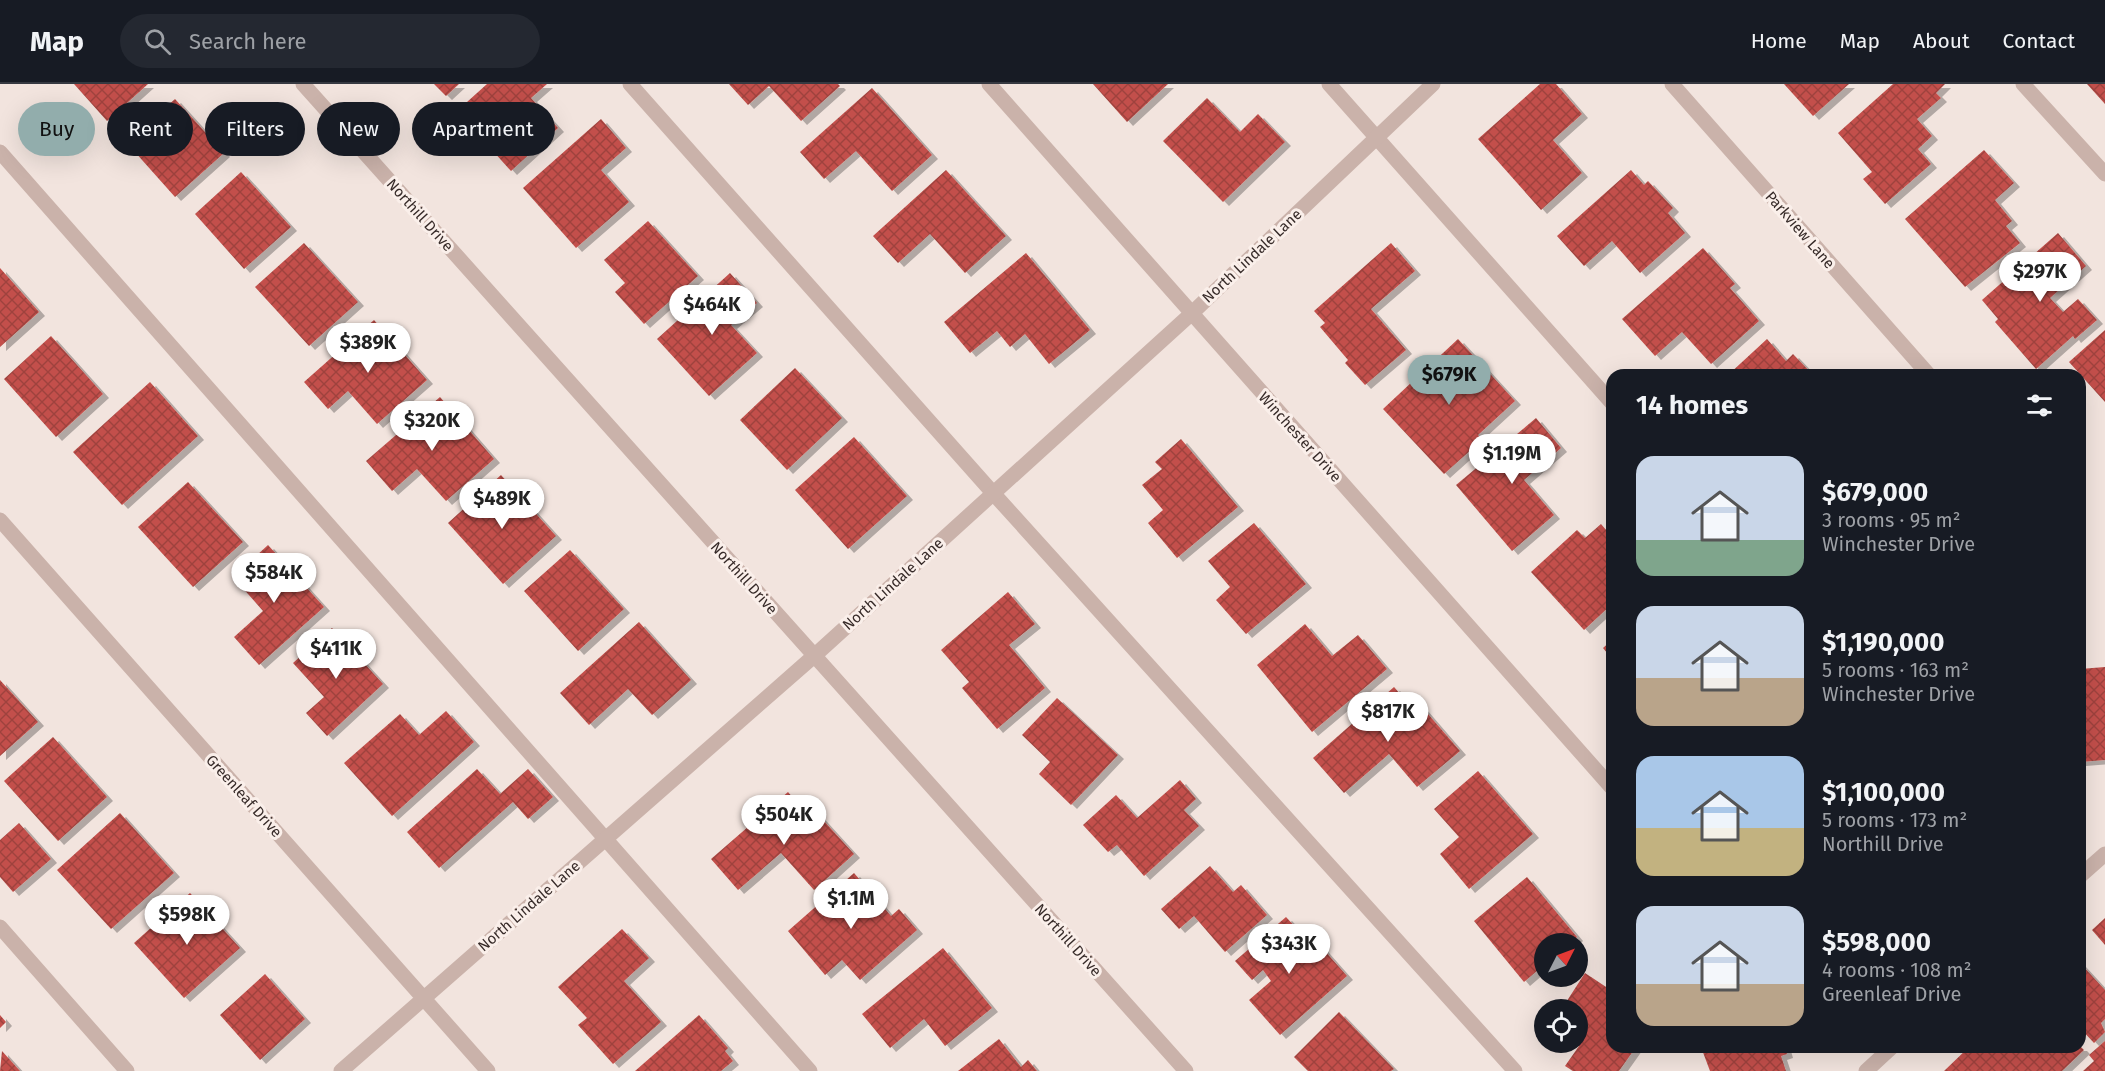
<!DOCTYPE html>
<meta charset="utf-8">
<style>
:root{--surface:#171b24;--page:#242831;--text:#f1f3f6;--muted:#9ea1a6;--line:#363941;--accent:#92adac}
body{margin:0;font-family:"Fira Sans",sans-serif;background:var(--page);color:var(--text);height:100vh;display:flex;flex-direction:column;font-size:22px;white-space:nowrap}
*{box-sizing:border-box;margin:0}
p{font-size:20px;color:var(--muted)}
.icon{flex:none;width:33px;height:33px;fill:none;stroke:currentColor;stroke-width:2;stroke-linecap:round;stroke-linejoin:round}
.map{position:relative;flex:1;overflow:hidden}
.panel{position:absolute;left:1606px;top:285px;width:480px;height:684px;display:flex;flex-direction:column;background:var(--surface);border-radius:18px;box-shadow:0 6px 24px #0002}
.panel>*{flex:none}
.banner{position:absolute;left:18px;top:18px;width:570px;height:54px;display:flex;gap:12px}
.needle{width:39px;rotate:48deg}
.fabs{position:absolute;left:1534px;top:849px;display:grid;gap:12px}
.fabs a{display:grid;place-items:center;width:54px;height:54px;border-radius:50%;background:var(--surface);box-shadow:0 6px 24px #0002;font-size:30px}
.price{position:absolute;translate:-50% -51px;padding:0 14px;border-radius:21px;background:#fff;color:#222;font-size:20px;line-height:39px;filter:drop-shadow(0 2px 3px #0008)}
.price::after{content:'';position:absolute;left:50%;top:36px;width:18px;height:14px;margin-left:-9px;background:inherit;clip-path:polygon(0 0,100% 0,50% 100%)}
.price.on{background:var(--accent);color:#111}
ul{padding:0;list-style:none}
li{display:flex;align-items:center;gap:18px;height:150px;padding:0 30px}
li span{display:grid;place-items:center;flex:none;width:168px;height:120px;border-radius:18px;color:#555}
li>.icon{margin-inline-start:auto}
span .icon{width:72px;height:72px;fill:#fffc;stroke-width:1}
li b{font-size:26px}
h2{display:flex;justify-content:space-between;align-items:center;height:72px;padding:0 30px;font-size:26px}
.tag{padding:0 21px;border-radius:27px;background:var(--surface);box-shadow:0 6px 24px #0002;font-size:21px;line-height:54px}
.tag.on{background:var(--accent);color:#111}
header{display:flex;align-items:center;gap:36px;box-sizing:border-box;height:84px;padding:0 30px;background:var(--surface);border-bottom:2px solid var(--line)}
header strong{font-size:28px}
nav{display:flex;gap:33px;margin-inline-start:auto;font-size:21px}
.search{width:420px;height:54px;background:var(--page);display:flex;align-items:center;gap:15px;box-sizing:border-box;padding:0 21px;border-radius:33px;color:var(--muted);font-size:22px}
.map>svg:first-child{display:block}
</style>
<header>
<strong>Map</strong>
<div class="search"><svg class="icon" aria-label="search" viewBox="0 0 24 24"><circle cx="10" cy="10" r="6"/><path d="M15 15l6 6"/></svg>Search here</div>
<nav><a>Home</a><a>Map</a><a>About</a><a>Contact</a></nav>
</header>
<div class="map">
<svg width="2105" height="987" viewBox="0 0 2105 987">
<defs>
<pattern id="building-cross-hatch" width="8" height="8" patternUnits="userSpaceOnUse" patternTransform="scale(1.5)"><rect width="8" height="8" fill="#c3504b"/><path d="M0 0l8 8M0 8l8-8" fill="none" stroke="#9f433e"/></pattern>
<filter id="shadow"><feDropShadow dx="6" dy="4" stdDeviation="0" flood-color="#0004"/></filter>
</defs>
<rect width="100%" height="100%" fill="#f2e4de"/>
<path fill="url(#building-cross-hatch)" filter="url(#shadow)" d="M74 0H148L107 37Z
M434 0H459L446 12Z
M487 0H547L531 14 558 44 511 87 457 27Z
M729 0H838L840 2 801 37 769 2 748 21Z
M1093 0H1168L1127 38Z
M1540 0H1556L1582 30 1553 56 1582 89 1541 126 1478 55Z
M1784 0H1849L1813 32Z
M1893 0H1945L1936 9 1941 14 1917 35 1932 52 1918 65 1931 80 1885 120 1863 95 1872 88 1838 49Z
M2087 0H2105V20Z
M872 4 932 71 892 107 856 67 824 95 800 68Z
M1207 14 1240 48 1258 30 1285 58 1223 118 1163 57Z
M175 15 224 69 175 113 126 58Z
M601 35 626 64 601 86 629 118 576 164 523 104Z
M1984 66 2014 99 1995 116 2012 137 2006 142 2020 159 1965 203 1905 135Z
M946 86 1006 152 965 189 930 150 898 179 873 152Z
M1631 86 1644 101 1648 97 1673 124 1668 129 1685 149 1640 189 1612 157 1584 182 1557 152Z
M241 88 291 143 244 185 195 130Z
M648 137 698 192 644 240 615 208 625 199 604 176Z
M2058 149 2086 182 2050 214 2063 228 2078 215 2097 236 2075 255 2073 252 2036 285 1995 238 1998 235 1982 216Z
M304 159 358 218 309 262 255 203Z
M1391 159 1415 187 1371 225 1406 266 1365 301 1345 279 1348 276 1320 243 1325 239 1314 227Z
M1703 164 1735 200 1730 204 1759 237 1711 280 1682 248 1655 272 1622 235Z
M1026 169 1090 246 1049 280 1025 250 1010 263 997 247 970 269 944 238Z
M0 184 39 228 0 263Z
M730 189 757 219 731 241 757 269 709 312 657 255Z
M374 236 427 296 377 340 348 307 328 325 304 298Z
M2105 246V318L2069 278Z
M51 252 103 310 56 353 4 295Z
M1458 255 1515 317 1478 351 1482 356 1444 390 1383 325Z
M1767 255 1786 277 1793 270 1813 291H1728Z
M795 284 842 334 787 386 740 336Z
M150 298 198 352 122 421 73 368Z
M440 313 494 375 446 417 417 385 392 407 366 377Z
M1536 334 1561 364 1524 396 1554 431 1512 467 1456 401Z
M854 353 907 412 848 465 795 406Z
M1181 355 1238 423 1177 474 1148 439 1163 426 1142 401 1162 385 1155 378Z
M501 391 556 452 503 500 448 439Z
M188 398 243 458 193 503 138 443Z
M1254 439 1306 500 1246 550 1216 516 1230 503 1208 477Z
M1601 440 1612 453V520L1584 546 1531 488 1577 446 1585 454Z
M268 461 324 523 259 581 234 553 263 527 233 493Z
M570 466 624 525 578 567 524 507Z
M1008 508 1035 540 1009 561 1045 604 997 645 962 604 969 598 941 566Z
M639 538 691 596 652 631 628 605 589 641 560 609Z
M1305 540 1332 572 1358 551 1387 585 1312 648 1257 581Z
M332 544 383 600 327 652 306 629 324 613 293 579Z
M1612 556V575L1603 564Z
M2105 583V676L2080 678V585Z
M0 596 38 638 0 672Z
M1394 603 1409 620 1415 615 1460 667 1417 703 1389 670 1344 709 1313 674Z
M1057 614 1118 671 1071 721 1039 690 1050 678 1022 651Z
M446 627 474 658 392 732 344 679 400 630 419 651Z
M53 653 107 713 58 757 4 697Z
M477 685 500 710 528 685 553 713 528 735 513 718 439 784 407 748Z
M1478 687 1533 750 1469 805 1440 770 1459 753 1434 725Z
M1180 696 1196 715 1184 726 1199 742 1144 792 1117 761 1108 768 1083 741 1116 711 1137 734Z
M788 708 806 729 812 724 854 770 814 806 781 769 738 806 711 775Z
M120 729 174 789 111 845 57 786Z
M19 739 51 775 13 808 0 793V756Z
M1210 782 1233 808 1241 801 1267 831 1225 868 1194 832 1179 845 1161 825Z
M854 789 891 832 899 825 917 846 860 896 842 876 825 891 788 847Z
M1527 793 1577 853 1570 860H1545V880L1524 898 1474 837Z
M190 809 240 864 184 914 134 859Z
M1286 833 1312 861 1316 857 1347 892 1280 951 1249 916 1271 897 1263 886 1252 896 1235 877Z
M2105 834V861L2092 846Z
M622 845 649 874 624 897 661 938 613 980 578 941 587 934 558 903Z
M943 864 992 924 945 962 924 935 890 964 862 930Z
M2080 879 2105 906V935L2101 939 2105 948 2094 959 2080 944Z
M1585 889 1612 907V963H1636L1619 987H1573L1565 982 1579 962 1573 958H1578V926H1561Z
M265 890 305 935 260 976 220 931Z
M1339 928 1394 985 1391 987H1308L1294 973Z
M0 931 6 938 0 944Z
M699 931 728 964 725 967 733 977 721 987H635Z
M999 955 1021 983 1028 976 1037 987H958Z
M2105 957V987H2083L2094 977 2089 971Z
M1701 963H1785L1787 970 1781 972 1786 987H1710Z
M1969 963H2081L2084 966 2062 987H1944Z
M2 967 20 987H0Z"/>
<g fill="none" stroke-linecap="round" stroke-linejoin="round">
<path stroke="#cab2aa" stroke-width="15" d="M630 0 993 409 1515 987
M1329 0 1612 319
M2023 0 2105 90
M0 68 810 987
M2080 792 2105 770
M0 843 127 987
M1866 987 1892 963"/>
<path stroke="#cab2aa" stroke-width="15" d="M303 0 1186 987
M989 0 1612 704
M1672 0 1929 291
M0 436 488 987
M341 987 814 572 1191 230 1433 0"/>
</g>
<g text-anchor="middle" stroke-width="6" stroke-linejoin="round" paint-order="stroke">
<g font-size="15" fill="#372b29" stroke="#faefea">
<text transform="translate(420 131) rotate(48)" y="5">Northill Drive</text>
<text transform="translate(1800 146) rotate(49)" y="5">Parkview Lane</text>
<text transform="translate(1252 172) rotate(-43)" y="5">North Lindale Lane</text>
<text transform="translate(1300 353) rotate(48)" y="5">Winchester Drive</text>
<text transform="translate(744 494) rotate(48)" y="5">Northill Drive</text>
<text transform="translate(893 500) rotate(-42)" y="5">North Lindale Lane</text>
<text transform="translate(244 712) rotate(48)" y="5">Greenleaf Drive</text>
<text transform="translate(529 822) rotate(-41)" y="5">North Lindale Lane</text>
<text transform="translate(1068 856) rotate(48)" y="5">Northill Drive</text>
</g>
</g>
</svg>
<div class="fabs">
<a><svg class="needle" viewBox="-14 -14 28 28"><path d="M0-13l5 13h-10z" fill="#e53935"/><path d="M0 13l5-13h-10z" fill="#9ea1a6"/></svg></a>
<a><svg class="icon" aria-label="locate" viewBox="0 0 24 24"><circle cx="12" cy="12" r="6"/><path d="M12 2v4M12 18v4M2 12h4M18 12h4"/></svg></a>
</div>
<b class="price" style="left:2040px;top:219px">$297K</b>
<b class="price" style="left:712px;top:252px">$464K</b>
<b class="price" style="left:368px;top:290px">$389K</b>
<b class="price on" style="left:1449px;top:322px">$679K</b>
<b class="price" style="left:432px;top:368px">$320K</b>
<b class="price" style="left:1512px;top:401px">$1.19M</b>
<b class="price" style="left:502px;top:446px">$489K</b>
<b class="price" style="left:274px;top:520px">$584K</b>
<b class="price" style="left:336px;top:596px">$411K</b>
<b class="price" style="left:1388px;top:659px">$817K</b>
<b class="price" style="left:784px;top:762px">$504K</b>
<b class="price" style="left:851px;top:846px">$1.1M</b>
<b class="price" style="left:187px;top:862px">$598K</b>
<b class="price" style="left:1289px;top:891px">$343K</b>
<div class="banner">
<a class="tag on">Buy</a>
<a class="tag">Rent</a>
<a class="tag">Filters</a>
<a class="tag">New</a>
<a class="tag">Apartment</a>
</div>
<section class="panel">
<h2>14 homes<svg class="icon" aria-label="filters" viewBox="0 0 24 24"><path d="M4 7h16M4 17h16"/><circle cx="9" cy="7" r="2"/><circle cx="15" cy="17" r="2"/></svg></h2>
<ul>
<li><span style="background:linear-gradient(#c9d6e8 70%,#7fa58c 0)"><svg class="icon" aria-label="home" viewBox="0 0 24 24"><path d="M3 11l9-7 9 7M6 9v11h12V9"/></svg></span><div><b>$679,000</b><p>3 rooms · 95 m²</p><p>Winchester Drive</p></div></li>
<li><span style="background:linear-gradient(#c9d6e8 60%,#b9a48a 0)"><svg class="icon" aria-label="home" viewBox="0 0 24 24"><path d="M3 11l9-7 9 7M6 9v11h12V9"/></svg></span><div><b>$1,190,000</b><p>5 rooms · 163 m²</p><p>Winchester Drive</p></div></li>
<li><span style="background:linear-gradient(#a9c7e8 60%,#c2b280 0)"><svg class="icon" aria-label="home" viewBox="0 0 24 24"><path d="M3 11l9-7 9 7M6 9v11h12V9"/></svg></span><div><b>$1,100,000</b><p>5 rooms · 173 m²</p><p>Northill Drive</p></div></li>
<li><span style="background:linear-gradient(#c9d6e8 65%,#b9a48a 0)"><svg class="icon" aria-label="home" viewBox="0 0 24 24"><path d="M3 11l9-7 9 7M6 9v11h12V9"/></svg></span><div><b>$598,000</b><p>4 rooms · 108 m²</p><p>Greenleaf Drive</p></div></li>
</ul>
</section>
</div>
